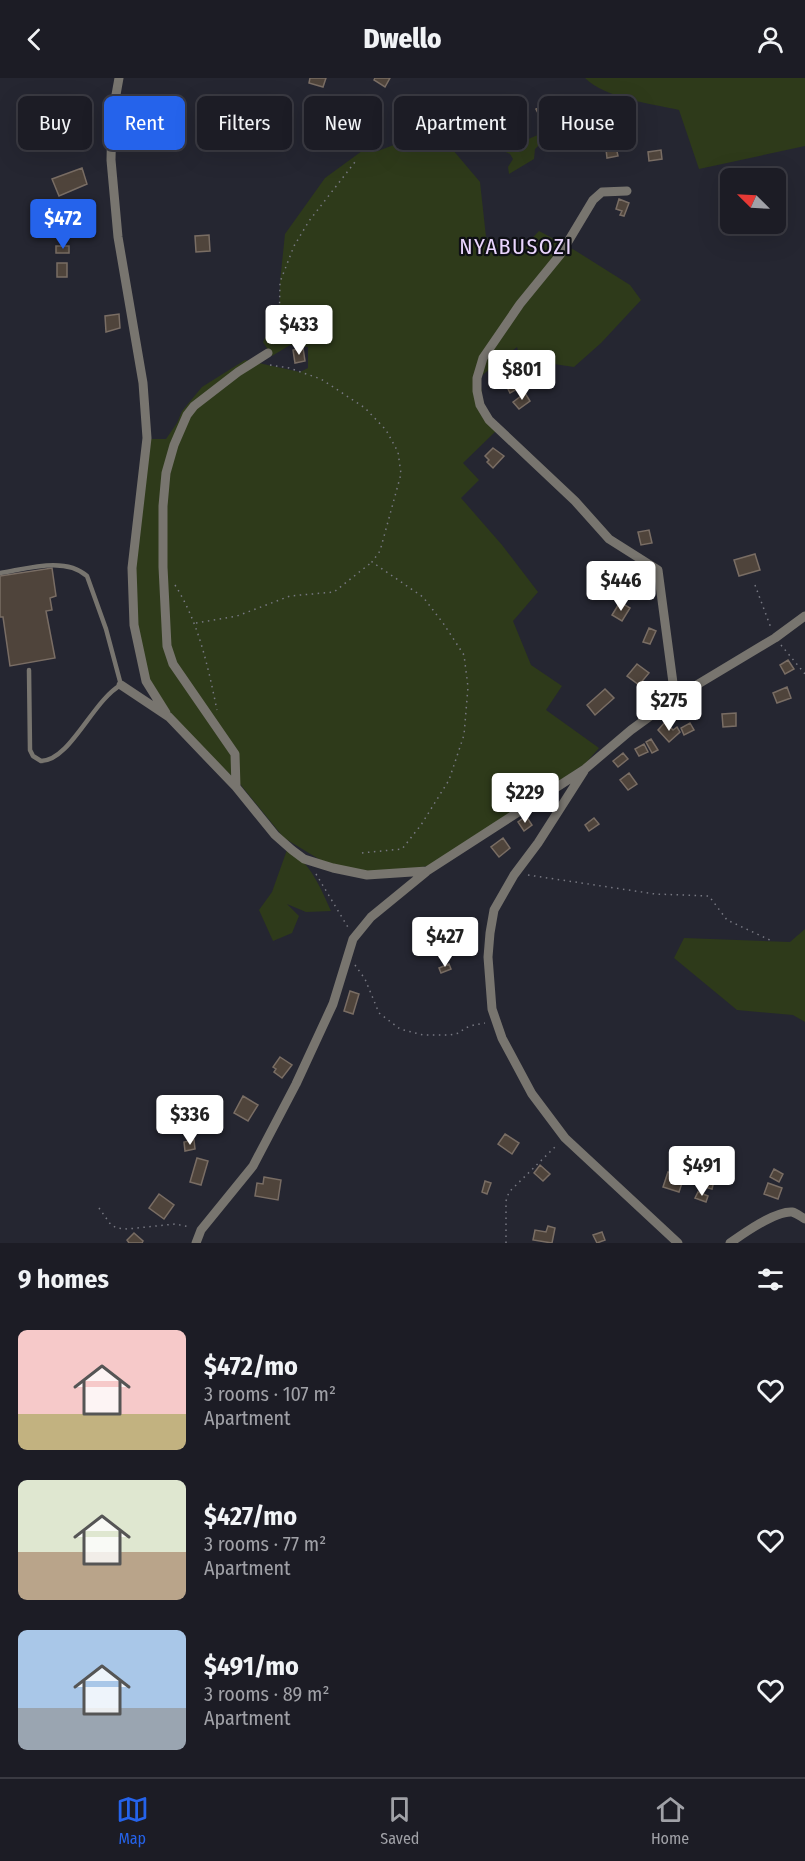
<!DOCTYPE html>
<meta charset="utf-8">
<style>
:root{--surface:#1c1c25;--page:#25252d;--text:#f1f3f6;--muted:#a0a1a7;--line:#3a3a42;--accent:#2563eb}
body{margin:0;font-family:"Fira Sans Condensed",sans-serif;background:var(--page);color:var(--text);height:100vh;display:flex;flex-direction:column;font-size:22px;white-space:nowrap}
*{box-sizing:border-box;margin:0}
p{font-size:20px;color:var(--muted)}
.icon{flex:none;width:33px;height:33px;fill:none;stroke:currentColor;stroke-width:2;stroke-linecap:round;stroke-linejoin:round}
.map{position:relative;height:1165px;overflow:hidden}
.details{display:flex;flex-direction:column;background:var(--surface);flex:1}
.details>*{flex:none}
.banner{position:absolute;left:18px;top:18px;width:770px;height:54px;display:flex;gap:12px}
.needle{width:39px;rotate:294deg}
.tools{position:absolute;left:720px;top:90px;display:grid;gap:12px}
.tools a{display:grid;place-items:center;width:66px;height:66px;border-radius:9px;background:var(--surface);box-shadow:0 6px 24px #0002,0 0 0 2px var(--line);font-size:30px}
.price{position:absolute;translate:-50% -51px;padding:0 14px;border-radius:6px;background:#fff;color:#222;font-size:20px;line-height:39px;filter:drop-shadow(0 2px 3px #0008)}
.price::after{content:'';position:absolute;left:50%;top:36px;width:18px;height:14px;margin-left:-9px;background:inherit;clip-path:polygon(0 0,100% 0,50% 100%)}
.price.active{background:var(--accent);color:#fff}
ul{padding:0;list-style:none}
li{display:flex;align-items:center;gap:18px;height:150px;padding:0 18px}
li span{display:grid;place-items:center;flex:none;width:168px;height:120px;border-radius:9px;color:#555}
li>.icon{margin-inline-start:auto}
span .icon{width:72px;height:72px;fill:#fffc;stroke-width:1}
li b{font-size:26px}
h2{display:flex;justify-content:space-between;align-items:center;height:72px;padding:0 18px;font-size:26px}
.tag{padding:0 21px;border-radius:9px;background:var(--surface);box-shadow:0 6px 24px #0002,0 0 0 2px var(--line);font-size:21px;line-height:54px}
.tag.active{background:var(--accent);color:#fff}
header{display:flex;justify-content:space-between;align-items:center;height:78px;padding:0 18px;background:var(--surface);font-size:27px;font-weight:800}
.menu{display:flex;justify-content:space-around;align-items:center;height:84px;border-top:2px solid var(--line);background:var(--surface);font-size:16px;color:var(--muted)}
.menu a{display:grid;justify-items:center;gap:3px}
.menu .active{color:var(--accent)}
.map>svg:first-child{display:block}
</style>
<header><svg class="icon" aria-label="back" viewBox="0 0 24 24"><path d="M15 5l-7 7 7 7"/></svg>Dwello<svg class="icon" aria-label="person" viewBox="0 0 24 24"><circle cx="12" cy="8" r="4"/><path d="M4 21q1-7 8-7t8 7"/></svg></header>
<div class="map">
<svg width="805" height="1165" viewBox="0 0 805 1165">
<rect width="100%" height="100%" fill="#252631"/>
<path fill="#2e3a1a" d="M585 0H805V68L699 91 679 32C653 26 604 20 585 0Z
M417 53 447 65 480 104 486 159 515 178 539 153 576 173 630 207 641 222 601 265 574 289 520 281 517 269 480 299 483 326 498 351 463 385 479 402 461 420 502 467 538 514 513 543 531 587 562 608 546 632 599 670 585 686 428 788 377 796 337 792 284 760 240 706 181 649 147 603 134 547 133 491 148 361H166L177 345 182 333 202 309 245 282 300 294 308 290V269L290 267 272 278 263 264 268 254 279 250 280 204 285 156 325 100 362 73H378L404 63Z
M545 54 543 63 535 71 534 81 509 96 508 89 513 81 510 76 497 70 504 59 521 64Z
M288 769C312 789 319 806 331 833L306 834 287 826 299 838 292 855 273 863 259 832 272 814Z
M805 851V944L793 937 737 932 674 880 684 860 790 864Z"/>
<path fill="#4f443b" stroke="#796d64" stroke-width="1.5" d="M310 0H326L323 9 309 5Z
M375 0H390L385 9 374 2Z
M347 21 371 30 365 45 341 36Z
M545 27 550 36 541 41 536 31Z
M616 69 618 78 607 80 606 71Z
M661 72 662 81 649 83 648 74Z
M82 90 87 106 59 118 52 101Z
M619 121 629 125 624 138 620 137 622 133 616 131Z
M209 157 210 173 196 174 195 158Z
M56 168H69V175H56Z
M57 185H67V199H57Z
M119 236 120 250 106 254 105 238Z
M303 270 305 283 295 285 293 272Z
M516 302 519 310 510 315 506 307Z
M525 315 530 323 519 331 513 324Z
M493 370 504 378 493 390 487 384 489 382 485 378Z
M649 452 652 465 641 467 638 454Z
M755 476 760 492 739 498 734 482Z
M52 490 56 518 50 520 52 532 46 533 55 580 10 588 3 539H0V498Z
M620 524 630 530 622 543 612 537Z
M649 550 656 553 650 566 643 564Z
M788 582 794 591 785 596 780 587Z
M637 586 649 595 639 607 627 598Z
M787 609 791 620 777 625 773 615Z
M605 611 614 620 595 637 587 627Z
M736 635V648L723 649 722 636Z
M665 644 673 652 677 649 680 654 669 664 658 652Z
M690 645 694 652 684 657 681 650Z
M651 661 658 672 652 675 646 664Z
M644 666 648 674 639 678 635 671Z
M623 675 628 681 618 689 613 683Z
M629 695 637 706 628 712 620 702Z
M526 738 532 747 524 753 518 744Z
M594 740 599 746 589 753 585 747Z
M503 760 510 770 499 779 491 769Z
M449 886 451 891 441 895 439 890Z
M350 913 359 916 353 936 344 933Z
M280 979 292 987 282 1000 274 994 276 991 273 989Z
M243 1018 258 1027 248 1043 234 1035Z
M199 1027 206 1032 201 1041 193 1036Z
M505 1056 519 1065 512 1076 498 1066Z
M194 1062 195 1071 185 1073 184 1064Z
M197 1080 208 1083 201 1107 190 1104Z
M540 1087 550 1096 543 1103 534 1095Z
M774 1091 783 1096 779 1104 770 1099Z
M668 1094 684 1099 679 1114 663 1109Z
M264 1099 281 1102 278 1122 255 1118 257 1105 263 1106Z
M704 1100 714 1103 712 1111 701 1108Z
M485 1103 491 1105 487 1116 482 1114Z
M768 1105 782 1110 778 1121 764 1116Z
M698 1114 708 1118 706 1124 695 1120Z
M159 1116 174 1127 164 1141 149 1130Z
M548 1148 555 1150 552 1165 533 1162 535 1152 546 1154Z
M602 1154 605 1162 597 1165 593 1157Z
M134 1155 143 1163 142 1165H129L127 1162Z"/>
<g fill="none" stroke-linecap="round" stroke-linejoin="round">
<path stroke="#777882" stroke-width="1.5" stroke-dasharray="1.5 4.5" stroke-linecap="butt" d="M273 266 279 253 280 204 294 168 309 143 355 84
M270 287 289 290 321 301 365 330 386 352 398 374 401 396 380 473 372 484 423 519 443 545 464 577 468 609 464 657 449 702 421 747 402 771 361 775
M175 507C199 545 208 589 217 632
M755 507 771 550
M196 545 237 538 290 518 334 514 372 484
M781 567 805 596
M316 796 349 851
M528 797 655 816 709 818 727 842 772 863
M355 887 365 901 379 935 400 951 423 957H450L459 955 465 950 474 947 485 945
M99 1130 111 1147 117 1150 127 1151 175 1146 190 1149
M506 1165V1123L509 1114 558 1066"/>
<path stroke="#78756f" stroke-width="4.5" d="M0 495C26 491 65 478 87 498L106 551 121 607C93 622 70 683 41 683L33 678 30 672 29 592"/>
<path stroke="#78756f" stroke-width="9" d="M119 0 112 39 111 82 118 159 143 305 147 360 132 490 134 547 146 603 166 635
M627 113 602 114 593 122 560 177 520 226 483 280 477 300V313L480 327 489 342 575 423 609 461 658 492 675 620
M121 607 169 639 236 709 275 757 292 772 304 781 333 790 367 797 427 793 585 691 631 652 675 620 775 560 805 538
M584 693 538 765 514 797 494 832 490 855 488 879 492 931 502 960 532 1016 565 1060 678 1165
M236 709 235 676 173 586 167 568 163 489V428L166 395 174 367 187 337 194 328 238 294 268 275
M196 1165 201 1152 253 1088 296 1006 333 926 353 861 371 839 426 794
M730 1165C744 1155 775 1133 792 1134 797 1135 801 1139 805 1141"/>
</g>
<g text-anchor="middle" stroke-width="4.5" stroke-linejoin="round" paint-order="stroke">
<g font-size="22" letter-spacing="1.5" fill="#ead5fe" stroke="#0f1015">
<text x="516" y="176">NYABUSOZI</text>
</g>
</g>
</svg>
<div class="tools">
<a><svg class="needle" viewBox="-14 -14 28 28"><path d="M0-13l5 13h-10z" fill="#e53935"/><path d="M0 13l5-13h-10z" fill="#a0a1a7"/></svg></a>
</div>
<b class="price active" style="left:63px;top:172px">$472</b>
<b class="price" style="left:299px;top:278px">$433</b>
<b class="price" style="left:522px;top:323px">$801</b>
<b class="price" style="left:621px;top:534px">$446</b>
<b class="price" style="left:669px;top:654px">$275</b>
<b class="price" style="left:525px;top:746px">$229</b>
<b class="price" style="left:445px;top:890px">$427</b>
<b class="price" style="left:190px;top:1068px">$336</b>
<b class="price" style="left:702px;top:1119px">$491</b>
<div class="banner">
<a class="tag">Buy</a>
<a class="tag active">Rent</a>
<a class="tag">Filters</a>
<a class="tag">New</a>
<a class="tag">Apartment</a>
<a class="tag">House</a>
</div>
</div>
<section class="details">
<h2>9 homes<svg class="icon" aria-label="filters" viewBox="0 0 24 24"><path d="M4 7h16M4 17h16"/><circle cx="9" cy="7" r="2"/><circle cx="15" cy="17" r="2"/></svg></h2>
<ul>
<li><span style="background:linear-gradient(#f6c9c9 70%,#c2b280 0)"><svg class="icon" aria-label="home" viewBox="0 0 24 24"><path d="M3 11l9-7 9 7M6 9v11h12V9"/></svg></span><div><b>$472/mo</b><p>3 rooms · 107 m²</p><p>Apartment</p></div><svg class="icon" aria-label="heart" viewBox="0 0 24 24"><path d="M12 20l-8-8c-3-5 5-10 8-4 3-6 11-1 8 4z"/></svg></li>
<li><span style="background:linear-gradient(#dfe7d0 60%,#b9a48a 0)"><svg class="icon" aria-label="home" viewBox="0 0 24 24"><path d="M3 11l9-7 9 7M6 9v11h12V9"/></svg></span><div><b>$427/mo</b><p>3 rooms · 77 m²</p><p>Apartment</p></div><svg class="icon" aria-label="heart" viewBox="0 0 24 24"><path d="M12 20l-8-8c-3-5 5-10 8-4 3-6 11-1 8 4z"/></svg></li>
<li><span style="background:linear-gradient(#a9c7e8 65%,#9aa5b1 0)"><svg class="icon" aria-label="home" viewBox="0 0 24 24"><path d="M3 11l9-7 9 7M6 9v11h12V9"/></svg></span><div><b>$491/mo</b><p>3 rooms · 89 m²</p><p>Apartment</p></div><svg class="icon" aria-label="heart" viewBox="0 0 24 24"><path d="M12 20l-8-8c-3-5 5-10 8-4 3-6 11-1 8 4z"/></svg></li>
</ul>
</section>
<nav class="menu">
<a class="active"><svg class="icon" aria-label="map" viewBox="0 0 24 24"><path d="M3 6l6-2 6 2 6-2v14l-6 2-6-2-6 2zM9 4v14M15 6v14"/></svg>Map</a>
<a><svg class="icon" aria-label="saved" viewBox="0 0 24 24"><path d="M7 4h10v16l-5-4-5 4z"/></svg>Saved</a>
<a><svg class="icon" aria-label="home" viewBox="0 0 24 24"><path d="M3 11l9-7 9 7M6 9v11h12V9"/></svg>Home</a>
</nav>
